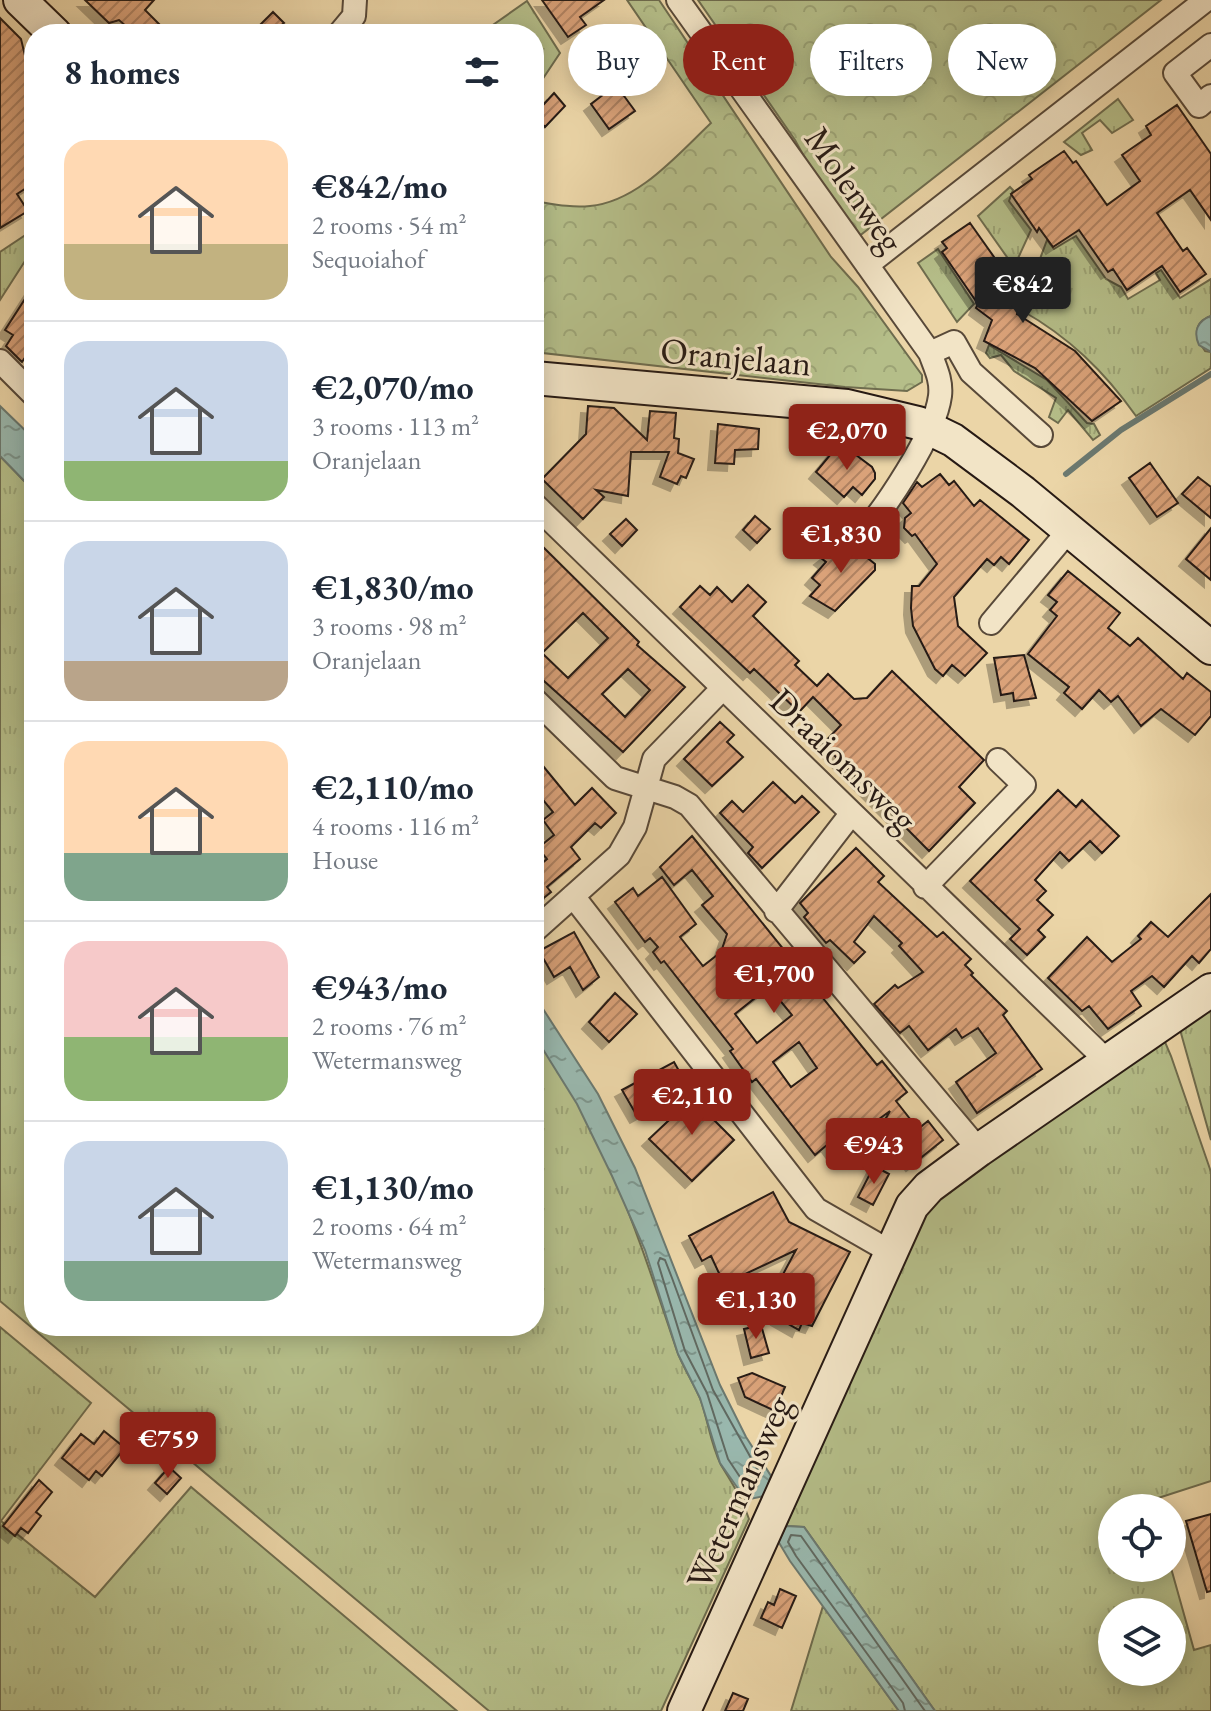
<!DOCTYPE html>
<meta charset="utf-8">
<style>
:root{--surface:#fff;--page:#f2f2f3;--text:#1f2937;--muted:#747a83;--line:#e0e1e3;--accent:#8f2418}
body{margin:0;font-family:"EB Garamond",serif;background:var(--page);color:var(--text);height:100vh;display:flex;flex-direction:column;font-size:30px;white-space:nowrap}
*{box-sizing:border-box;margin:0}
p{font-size:26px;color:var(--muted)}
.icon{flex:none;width:44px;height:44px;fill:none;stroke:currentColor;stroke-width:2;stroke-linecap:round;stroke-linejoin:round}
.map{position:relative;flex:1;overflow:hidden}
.details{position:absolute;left:24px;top:24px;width:520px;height:1312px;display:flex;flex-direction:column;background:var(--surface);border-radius:32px;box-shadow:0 4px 20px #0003}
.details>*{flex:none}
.banner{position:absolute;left:568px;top:24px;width:522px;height:72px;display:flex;gap:16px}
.tools{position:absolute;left:1098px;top:1494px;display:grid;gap:16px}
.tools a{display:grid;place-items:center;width:88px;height:88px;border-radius:50%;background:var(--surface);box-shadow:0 4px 20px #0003;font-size:40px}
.price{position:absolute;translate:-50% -68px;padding:0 18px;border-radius:8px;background:var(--accent);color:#fff;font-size:26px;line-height:52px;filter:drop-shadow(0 2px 4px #0008)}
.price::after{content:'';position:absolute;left:50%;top:48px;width:24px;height:18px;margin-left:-12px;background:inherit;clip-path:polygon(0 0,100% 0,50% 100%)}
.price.selected{background:#222;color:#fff}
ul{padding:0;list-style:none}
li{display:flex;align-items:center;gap:24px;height:200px;padding:0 40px}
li+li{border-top:2px solid var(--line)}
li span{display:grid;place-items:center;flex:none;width:224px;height:160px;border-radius:24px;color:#555}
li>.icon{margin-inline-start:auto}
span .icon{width:96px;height:96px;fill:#fffc;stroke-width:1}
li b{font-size:34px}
h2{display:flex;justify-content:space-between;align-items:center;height:96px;padding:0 40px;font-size:34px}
.tag{padding:0 28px;border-radius:36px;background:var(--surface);box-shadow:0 4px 20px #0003;font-size:28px;line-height:72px}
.tag.selected{background:var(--accent);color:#fff}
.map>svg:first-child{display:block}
</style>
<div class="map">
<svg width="1211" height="1711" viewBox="0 0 1211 1711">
<defs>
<pattern id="grass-tufts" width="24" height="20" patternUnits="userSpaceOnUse" patternTransform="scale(2)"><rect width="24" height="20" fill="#b5be89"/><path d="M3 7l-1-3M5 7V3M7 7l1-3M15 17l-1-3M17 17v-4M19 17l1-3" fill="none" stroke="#9ca375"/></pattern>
<pattern id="forest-crowns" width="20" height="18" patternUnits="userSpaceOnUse" patternTransform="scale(2)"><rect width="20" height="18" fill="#b5be89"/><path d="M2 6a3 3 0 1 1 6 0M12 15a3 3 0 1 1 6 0" fill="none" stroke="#9ca375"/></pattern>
<pattern id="water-ripples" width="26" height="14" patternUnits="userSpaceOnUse" patternTransform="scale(2)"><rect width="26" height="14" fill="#99b8ae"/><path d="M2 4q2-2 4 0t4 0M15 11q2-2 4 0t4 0" fill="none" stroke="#7d958c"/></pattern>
<pattern id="building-hatch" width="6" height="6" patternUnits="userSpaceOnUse" patternTransform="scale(2)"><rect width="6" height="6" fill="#daa279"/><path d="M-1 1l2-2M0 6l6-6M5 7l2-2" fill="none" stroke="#b18362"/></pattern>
<filter id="shadow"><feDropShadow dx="-7" dy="7" stdDeviation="0" flood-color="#0004"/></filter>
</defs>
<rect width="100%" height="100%" fill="#ebd5a7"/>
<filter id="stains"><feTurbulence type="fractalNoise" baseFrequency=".0025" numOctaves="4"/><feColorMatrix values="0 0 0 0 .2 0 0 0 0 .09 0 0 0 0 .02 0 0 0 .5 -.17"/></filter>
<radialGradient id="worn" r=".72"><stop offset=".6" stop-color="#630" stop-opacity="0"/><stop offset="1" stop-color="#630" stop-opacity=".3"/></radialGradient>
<path fill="url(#grass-tufts)" stroke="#6e6c4e" stroke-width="2" fill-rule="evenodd" d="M527 1 560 53 534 92V34H480Z
M1118 99 1133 120 1112 133 1100 120 1082 133 1092 150 1081 155 1064 142Z
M1010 187 1013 190 1009 201 1031 230 1014 267 978 216Z
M33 230 34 247 0 300V252Z
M1076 236 1106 279 1121 287 1128 299 1160 280 1156 273 1161 270 1180 298 1211 279V316C1192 323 1195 337 1205 351L1211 352V368L1136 416C1104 371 1069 337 1021 310L1047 240 1054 249Z
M938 249 974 304 957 322 918 263Z
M989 345 1047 380 1087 423 1094 424 1100 435 1093 440 1068 410 1058 423 1049 417 1056 398 1014 371 1001 355 990 358 986 353Z
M0 456 34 491V1326H534V1035C604 1124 641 1245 677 1351 683 1368 694 1383 701 1401 708 1421 711 1445 721 1465 732 1483 742 1498 749 1519L661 1711H489L0 1301Z
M1211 996V1140L1177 1019Z
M1157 1039 1165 1042 1171 1056 1211 1172V1481L1152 1500 1154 1508H1112V1568H1171L1194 1650 1211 1645V1711H935L804 1527 786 1526 878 1293 927 1201ZM1112 1612H1172V1672H1112Z
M0 1327 91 1403 1 1521 95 1597 191 1487 457 1711H0Z
M823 1606 899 1711H791Z"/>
<path fill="url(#forest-crowns)" stroke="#6e6c4e" stroke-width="2" d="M627 0H659L831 257 858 287 922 375V382L907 391 845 387 534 352V201C553 204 571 208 590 206 638 202 678 154 711 123Z
M698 0H1161L858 237 826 196 795 140Z"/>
<path fill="url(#water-ripples)" stroke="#6b7970" stroke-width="2" d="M1211 316V352L1199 345C1193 332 1197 321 1211 316Z
M0 406 34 439V491L0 456Z
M534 995 598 1094 635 1168 720 1385 746 1437 771 1476 764 1496 746 1500 720 1463 700 1398 678 1354 645 1250 612 1176 577 1104 534 1035Z
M786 1526 804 1527 935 1711H899L790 1561 778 1541Z"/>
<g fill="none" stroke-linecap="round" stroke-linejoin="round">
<path stroke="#606961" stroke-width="2" d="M660 1258 665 1260 672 1278 713 1390 761 1476 756 1489H748L728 1459 707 1393 685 1351 658 1263Z
M905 1711 903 1703 796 1556 788 1542 791 1535 801 1536 925 1711"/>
<path stroke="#6b7970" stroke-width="6" d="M1066 474 1121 430 1211 374"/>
</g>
<path fill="url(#building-hatch)" stroke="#271a14" stroke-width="2" fill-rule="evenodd" filter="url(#shadow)" d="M85 0H154L145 10 169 34H135L119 20 109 23Z
M542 0H604L580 17 586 25 568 37Z
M273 12 284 23 270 34 261 24Z
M0 18 21 39 27 64 34 71V183L17 194 28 211 0 228Z
M616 85 635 111 609 129 591 104Z
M554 93 565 106 545 127 534 115Z
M1177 105 1211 154V220L1190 190 1157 213 1183 251 1187 248 1206 274 1180 292 1162 266 1127 290 1113 269 1108 272 1079 230 1053 247 1039 228 1037 232 1011 194 1032 179 1029 175 1064 151 1073 163 1076 161 1107 205 1140 181 1122 155 1151 135 1146 126Z
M970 223 1011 281 1013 277 1029 284 1017 314 1075 351 1121 401 1092 421 1035 368 984 341 992 320 976 308 978 304 942 252 947 248 942 242Z
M34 285V344L22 362 6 346 13 335 5 330Z
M588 406 614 408 647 440 650 411 676 413 674 438 679 439 678 453 694 459 686 478 681 476 677 484 660 477 669 452H631L628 496 596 490 604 497 583 519 542 479 586 434Z
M718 424 759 429 758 449 735 450 734 464 715 463Z
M840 443 872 467 875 473V479L862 495 853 487 844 497 816 472Z
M1150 463 1178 503 1157 517 1129 478Z
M940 474 949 485 954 481 974 506 980 500 1029 540 1009 564 1001 557 994 565 987 559 954 597 958 626 987 653 965 676 952 665 943 676 935 669 913 626 911 608 912 586H919L937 564 915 534 912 536 904 528 905 518 911 513 903 503 917 482 922 487Z
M1198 477 1211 487V518L1182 494Z
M755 516 770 529 757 543 743 530Z
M626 519 637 530 622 546 610 534Z
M1211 528V580L1186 559Z
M534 538 639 642 637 645 685 687 623 752 534 672ZM583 613 608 638 568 678 542 653ZM628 669 650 690 625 717 602 694Z
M845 539 849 548 860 552 875 564V570L835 611 810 596 820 585 812 578 826 562 821 558Z
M1068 571 1120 613 1108 628 1130 646 1138 638 1183 679 1187 673 1211 692V716L1195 735 1161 709 1141 726 1118 696 1111 702 1099 690 1082 709 1064 693 1069 687 1028 654 1057 616 1050 610 1057 602 1048 595Z
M748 585 766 602 753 616 799 661 795 665 817 686 828 674 854 699 867 698 892 671 984 760 959 787 975 803 929 851 823 744 841 725 813 697 799 712 754 669 750 673 680 607 700 586 710 595 717 587 732 602Z
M1024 655 1036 698 1014 701 1013 693 1001 695 994 658Z
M720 722 734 735 727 742 743 757 712 786 684 759Z
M534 755 575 805 592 788 616 813 601 828 595 823 571 847 580 859 547 887 551 892 534 906V870L547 859 538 848 554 835 543 820 553 812 534 789Z
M773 782 795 803 802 796 819 812 762 868 748 853 753 847 720 813 732 801 743 812Z
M1058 790 1076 807 1082 800 1119 836 1102 853 1090 841 1069 861 1060 852 1035 880 1046 891 1037 900 1053 915 1038 930 1045 937 1027 955 1010 939 1020 929 970 881Z
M692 836 877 1065 882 1061 907 1092 896 1101 918 1129 928 1121 943 1140 913 1164 882 1125 890 1111 834 1152 828 1144 815 1155 756 1079 752 1082 730 1051 733 1049 664 961 661 963 653 952 658 947 650 938 645 942 615 902 633 888 638 896 662 877 696 924 680 937 703 966 721 952 727 934 702 905 713 896 692 870 674 885 660 867ZM769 987 792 1015 757 1043 735 1014ZM799 1042 817 1068 791 1087 773 1062Z
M856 848 884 876 878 882 937 937 943 932 971 959 965 965 973 973 971 975 1007 1011 1003 1015 1042 1069 977 1113 956 1082 996 1053 978 1028 962 1038 956 1029 928 1050 909 1026 900 1033 874 1004 895 985 898 988 923 972 899 946 902 943 874 916 854 942 865 952 854 963 830 940 826 943 804 917 808 913 800 903Z
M1211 894V949L1199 963 1192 956 1164 987 1152 976 1131 991 1141 1006 1108 1029 1089 1006 1082 1011 1048 978 1087 937 1112 962 1141 939 1138 936 1151 922 1168 937Z
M574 932 599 977 583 990 570 967 554 977 539 951Z
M615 993 637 1014 609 1042 589 1022Z
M674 1062 688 1087 637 1116 622 1090Z
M701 1090 715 1108 708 1114 734 1140 692 1181 649 1139Z
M874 1166 889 1174 873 1205 858 1197Z
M773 1192 789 1222 850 1252 812 1326 802 1323 799 1330 778 1318 787 1300 773 1293 796 1250 724 1284 711 1256 702 1261 689 1236Z
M761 1325 769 1353 751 1358 744 1329Z
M752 1373 785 1387 775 1411 745 1397 738 1378Z
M104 1431 125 1448 102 1476 96 1471 89 1480 62 1458 81 1434 94 1444Z
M169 1467 181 1478 167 1494 155 1483Z
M39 1480 52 1492 36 1512 41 1516 28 1533 21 1528 15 1536 3 1526Z
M1211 1514V1591L1207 1592 1186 1521Z
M780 1589 796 1596 782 1628 761 1618 768 1602 774 1605Z
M733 1693 748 1699 743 1711H725Z"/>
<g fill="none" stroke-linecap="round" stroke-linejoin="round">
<defs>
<path id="street" d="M678 0 930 353C935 367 942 380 940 396 935 435 885 509 859 538
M339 34 354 16 355 0
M1211 45 1175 73 1199 106 1211 96
M867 265 1206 0
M930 353 954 342 971 372 1041 435
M0 361 34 395
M534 504 1107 1061
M991 623 1070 529
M534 699 615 778 675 797 689 805 979 1150
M925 887 1024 785 998 760
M573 896 816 1209 889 1251
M776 911 851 814
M534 931 619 855 635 827 654 759 723 688"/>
<path id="secondary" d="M20 0 55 34
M534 378 847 406 918 423 953 440 1023 492 1211 648
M684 1711 912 1206 929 1187 979 1150 1211 990"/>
</defs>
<use href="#street" stroke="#584939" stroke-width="26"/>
<use href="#secondary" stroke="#271a14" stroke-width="36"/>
<use href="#street" stroke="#f2e4c6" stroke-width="22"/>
<use href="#secondary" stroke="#f2e4c6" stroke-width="32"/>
</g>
<g text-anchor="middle" stroke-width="6" stroke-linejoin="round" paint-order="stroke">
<g font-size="36" fill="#271a14" stroke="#f2e4c6">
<text transform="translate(855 189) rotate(55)" y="13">Molenweg</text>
<text transform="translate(736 356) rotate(5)" y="13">Oranjelaan</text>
<text transform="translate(844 759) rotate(44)" y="13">Draaiomsweg</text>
<text transform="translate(738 1492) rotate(-66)" y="13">Wetermansweg</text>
</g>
</g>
<rect width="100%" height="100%" filter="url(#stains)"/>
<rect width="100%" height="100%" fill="url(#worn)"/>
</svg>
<div class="tools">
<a><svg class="icon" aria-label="locate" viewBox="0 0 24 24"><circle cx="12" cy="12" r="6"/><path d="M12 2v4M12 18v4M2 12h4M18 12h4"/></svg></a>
<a><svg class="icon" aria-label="layers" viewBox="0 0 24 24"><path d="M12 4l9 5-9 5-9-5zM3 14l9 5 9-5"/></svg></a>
</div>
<b class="price selected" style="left:1023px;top:325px">€842</b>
<b class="price" style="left:847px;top:472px">€2,070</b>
<b class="price" style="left:841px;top:575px">€1,830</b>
<b class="price" style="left:774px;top:1015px">€1,700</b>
<b class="price" style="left:692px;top:1137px">€2,110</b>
<b class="price" style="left:874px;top:1186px">€943</b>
<b class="price" style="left:756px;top:1341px">€1,130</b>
<b class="price" style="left:168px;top:1480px">€759</b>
<div class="banner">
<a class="tag">Buy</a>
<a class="tag selected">Rent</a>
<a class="tag">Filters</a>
<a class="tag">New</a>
</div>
<section class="details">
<h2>8 homes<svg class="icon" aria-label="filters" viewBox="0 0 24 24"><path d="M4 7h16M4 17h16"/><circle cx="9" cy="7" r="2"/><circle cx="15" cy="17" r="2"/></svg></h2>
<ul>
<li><span style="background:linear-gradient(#ffd9b3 65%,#c2b280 0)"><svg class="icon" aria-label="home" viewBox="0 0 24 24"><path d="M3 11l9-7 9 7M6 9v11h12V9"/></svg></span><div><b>€842/mo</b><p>2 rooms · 54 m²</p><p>Sequoiahof</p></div></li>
<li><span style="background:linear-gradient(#c9d6e8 75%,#8fb573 0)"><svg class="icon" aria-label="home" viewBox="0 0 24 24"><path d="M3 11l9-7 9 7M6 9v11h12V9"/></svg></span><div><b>€2,070/mo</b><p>3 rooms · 113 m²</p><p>Oranjelaan</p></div></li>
<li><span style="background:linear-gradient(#c9d6e8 75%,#b9a48a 0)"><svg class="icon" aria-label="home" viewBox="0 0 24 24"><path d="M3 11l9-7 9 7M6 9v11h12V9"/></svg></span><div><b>€1,830/mo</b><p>3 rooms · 98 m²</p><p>Oranjelaan</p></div></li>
<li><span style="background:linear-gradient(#ffd9b3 70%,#7fa58c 0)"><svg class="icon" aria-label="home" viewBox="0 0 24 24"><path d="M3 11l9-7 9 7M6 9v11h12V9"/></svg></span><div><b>€2,110/mo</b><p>4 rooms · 116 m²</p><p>House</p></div></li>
<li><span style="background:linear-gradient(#f6c9c9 60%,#8fb573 0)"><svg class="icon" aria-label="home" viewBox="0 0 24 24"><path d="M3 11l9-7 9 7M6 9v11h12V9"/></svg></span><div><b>€943/mo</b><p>2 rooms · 76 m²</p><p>Wetermansweg</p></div></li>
<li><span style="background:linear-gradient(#c9d6e8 75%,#7fa58c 0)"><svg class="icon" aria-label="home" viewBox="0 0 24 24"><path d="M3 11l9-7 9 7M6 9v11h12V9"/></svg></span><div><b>€1,130/mo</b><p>2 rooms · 64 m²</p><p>Wetermansweg</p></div></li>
</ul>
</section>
</div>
